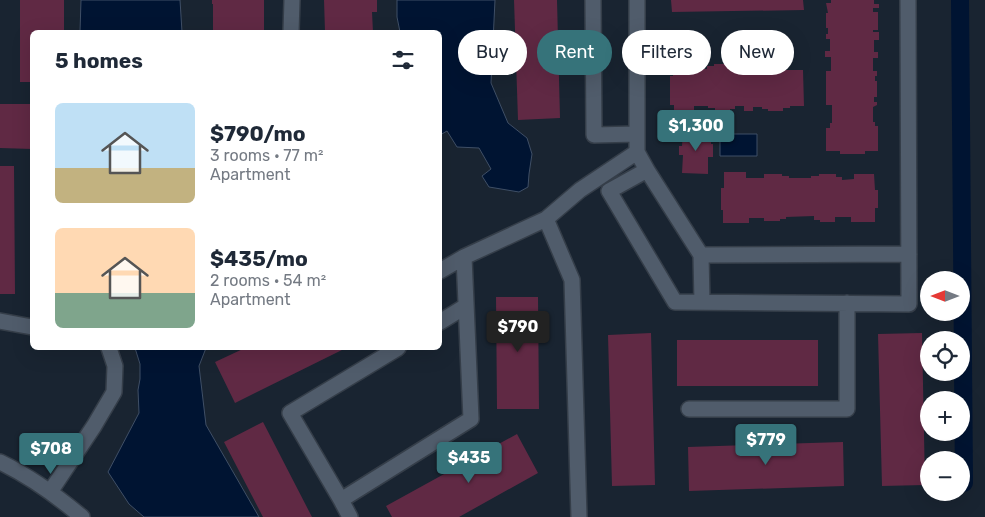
<!DOCTYPE html>
<meta charset="utf-8">
<style>
:root{--surface:#fff;--page:#f2f2f3;--text:#1f2937;--muted:#747a83;--accent:#36737a}
body{margin:0;font-family:Rubik,sans-serif;background:var(--page);color:var(--text);height:100vh;display:flex;flex-direction:column;font-size:19px;white-space:nowrap}
*{box-sizing:border-box;margin:0}
p{font-size:16px;color:var(--muted)}
.icon{flex:none;width:28px;height:28px;fill:none;stroke:currentColor;stroke-width:2;stroke-linecap:round;stroke-linejoin:round}
.map{position:relative;flex:1;overflow:hidden}
.details{position:absolute;left:30px;top:30px;width:412px;height:320px;display:flex;flex-direction:column;background:var(--surface);border-radius:8px;box-shadow:0 5px 20px #0002}
.details>*{flex:none}
.guide{position:absolute;left:458px;top:30px;width:452px;height:45px;display:flex;gap:10px}
.needle{width:32px;rotate:270deg}
.fabs{position:absolute;left:920px;top:271px;display:grid;gap:10px}
.fabs a{display:grid;place-items:center;width:50px;height:50px;border-radius:50%;background:var(--surface);box-shadow:0 5px 20px #0002;font-size:25px}
.price{position:absolute;translate:-50% -42px;padding:0 11px;border-radius:5px;background:var(--accent);color:#fff;font-size:16px;line-height:32px;filter:drop-shadow(0 1px 2px #0008)}
.price::after{content:'';position:absolute;left:50%;top:30px;width:15px;height:11px;margin-left:-8px;background:inherit;clip-path:polygon(0 0,100% 0,50% 100%)}
.price.selected{background:#222;color:#fff}
ul{padding:0;list-style:none}
li{display:flex;align-items:center;gap:15px;height:125px;padding:0 25px}
li span{display:grid;place-items:center;flex:none;width:140px;height:100px;border-radius:8px;color:#555}
li>.icon{margin-inline-start:auto}
span .icon{width:60px;height:60px;fill:#fffc;stroke-width:1}
li b{font-size:21px}
h2{display:flex;justify-content:space-between;align-items:center;height:60px;padding:0 25px;font-size:21px}
.pill{padding:0 18px;border-radius:22px;background:var(--surface);box-shadow:0 5px 20px #0002;font-size:18px;line-height:45px}
.pill.selected{background:var(--accent);color:#fff}
.map>svg:first-child{display:block}
</style>
<div class="map">
<svg width="985" height="517" viewBox="0 0 985 517">
<rect width="100%" height="100%" fill="#192431"/>
<path fill="#001432" stroke="#3f4f66" d="M81 0H180L182 32H80Z
M397 0H495L491 83 508 123 527 138 532 154 529 174 528 187 519 192 489 187 482 176 491 169 479 148 457 147 447 131 440 135V32H400L397 17Z
M720 134H757V156H720Z
M135 348H206L199 366 206 425 259 517H144L129 504 108 472 139 413 138 390 140 379V364Z"/>
<g fill="none" stroke-linecap="round" stroke-linejoin="round">
<path stroke="#001432" stroke-width="18" d="M960 0 964 483"/>
</g>
<path fill="#602944" d="M20 0H64V32H32V82H20Z
M212 0H264V32H213V4H212Z
M324 0H377V12H372L373 32H325Z
M514 0H557L560 118 518 120Z
M671 0H803L804 10 672 12Z
M831 0H874V4H879V8H873V12H878V30H873V32H879V40H874V52H878V58H873V71H877V76H875V81H877V97H874V102H877V105L873 107V122H875V126H878V151H865V154H840V151H826V128H830V123H832V105H826V71H831V57H825V51H830V39H826V34H828V28H826V13H828L826 3H831Z
M673 63H695V69H707V66H714V64H730V66H736V69H769V65H783L784 70H803L804 106H790V108H783V111H768V109H762V107H753V111H744V106H735V109H730V111H715V108H708V106H694V114H674V105H670V76H673Z
M0 104H32V149L0 148Z
M683 131 711 132V144H713V157H708V174L682 173 683 155H679V146H682Z
M0 166H14L15 294H0Z
M724 172H746V178H764V174H782V176H789V178H811V176H819V174H836V177H842V180L854 179V174H874L875 190H878V208H875V222H851V217H835V222H820V220H814V216L786 217V219H780V221H764V218H749V223H723V210H721V188H724Z
M496 297H538L539 409H497Z
M651 333 655 485 612 486 608 335Z
M922 333 925 485 882 486 878 334Z
M677 340H818V386H677Z
M245 348H346L235 403 215 362Z
M263 422 312 517H263L224 442Z
M517 434 538 473 459 517H392L386 506Z
M843 442 844 486 689 491 688 447Z"/>
<g fill="none" stroke-linecap="round" stroke-linejoin="round">
<defs>
<path id="minor" d="M593 0 594 135 637 134V152
M637 0V134
M291 32 292 0
M647 170 701 255 909 254
M546 219 580 190 637 152 647 170 609 191 675 302 909 304 908 0
M701 255 702 302
M440 271 464 257 546 219 572 280 579 517
M0 321 32 327
M440 322 466 306
M689 409H847V303
M0 462C29 476 57 496 82 517
M50 492 94 426 114 392 115 366 109 348
M341 500 290 413 398 348
M350 517 341 500 471 419 464 257"/>
</defs>
<use href="#minor" stroke="#353e49" stroke-width="18"/>
<use href="#minor" stroke="#505c6b" stroke-width="15"/>
</g>
</svg>
<div class="fabs">
<a><svg class="needle" viewBox="-14 -14 28 28"><path d="M0-13l5 13h-10z" fill="#e53935"/><path d="M0 13l5-13h-10z" fill="#747a83"/></svg></a>
<a><svg class="icon" aria-label="locate" viewBox="0 0 24 24"><circle cx="12" cy="12" r="6"/><path d="M12 2v4M12 18v4M2 12h4M18 12h4"/></svg></a>
<a>+</a>
<a>−</a>
</div>
<b class="price" style="left:696px;top:152px">$1,300</b>
<b class="price selected" style="left:518px;top:353px">$790</b>
<b class="price" style="left:766px;top:466px">$779</b>
<b class="price" style="left:51px;top:475px">$708</b>
<b class="price" style="left:469px;top:484px">$435</b>
<div class="guide">
<a class="pill">Buy</a>
<a class="pill selected">Rent</a>
<a class="pill">Filters</a>
<a class="pill">New</a>
</div>
<section class="details">
<h2>5 homes<svg class="icon" aria-label="filters" viewBox="0 0 24 24"><path d="M4 7h16M4 17h16"/><circle cx="9" cy="7" r="2"/><circle cx="15" cy="17" r="2"/></svg></h2>
<ul>
<li><span style="background:linear-gradient(#bfe0f5 65%,#c2b280 0)"><svg class="icon" aria-label="home" viewBox="0 0 24 24"><path d="M3 11l9-7 9 7M6 9v11h12V9"/></svg></span><div><b>$790/mo</b><p>3 rooms · 77 m²</p><p>Apartment</p></div></li>
<li><span style="background:linear-gradient(#ffd9b3 65%,#7fa58c 0)"><svg class="icon" aria-label="home" viewBox="0 0 24 24"><path d="M3 11l9-7 9 7M6 9v11h12V9"/></svg></span><div><b>$435/mo</b><p>2 rooms · 54 m²</p><p>Apartment</p></div></li>
</ul>
</section>
</div>
